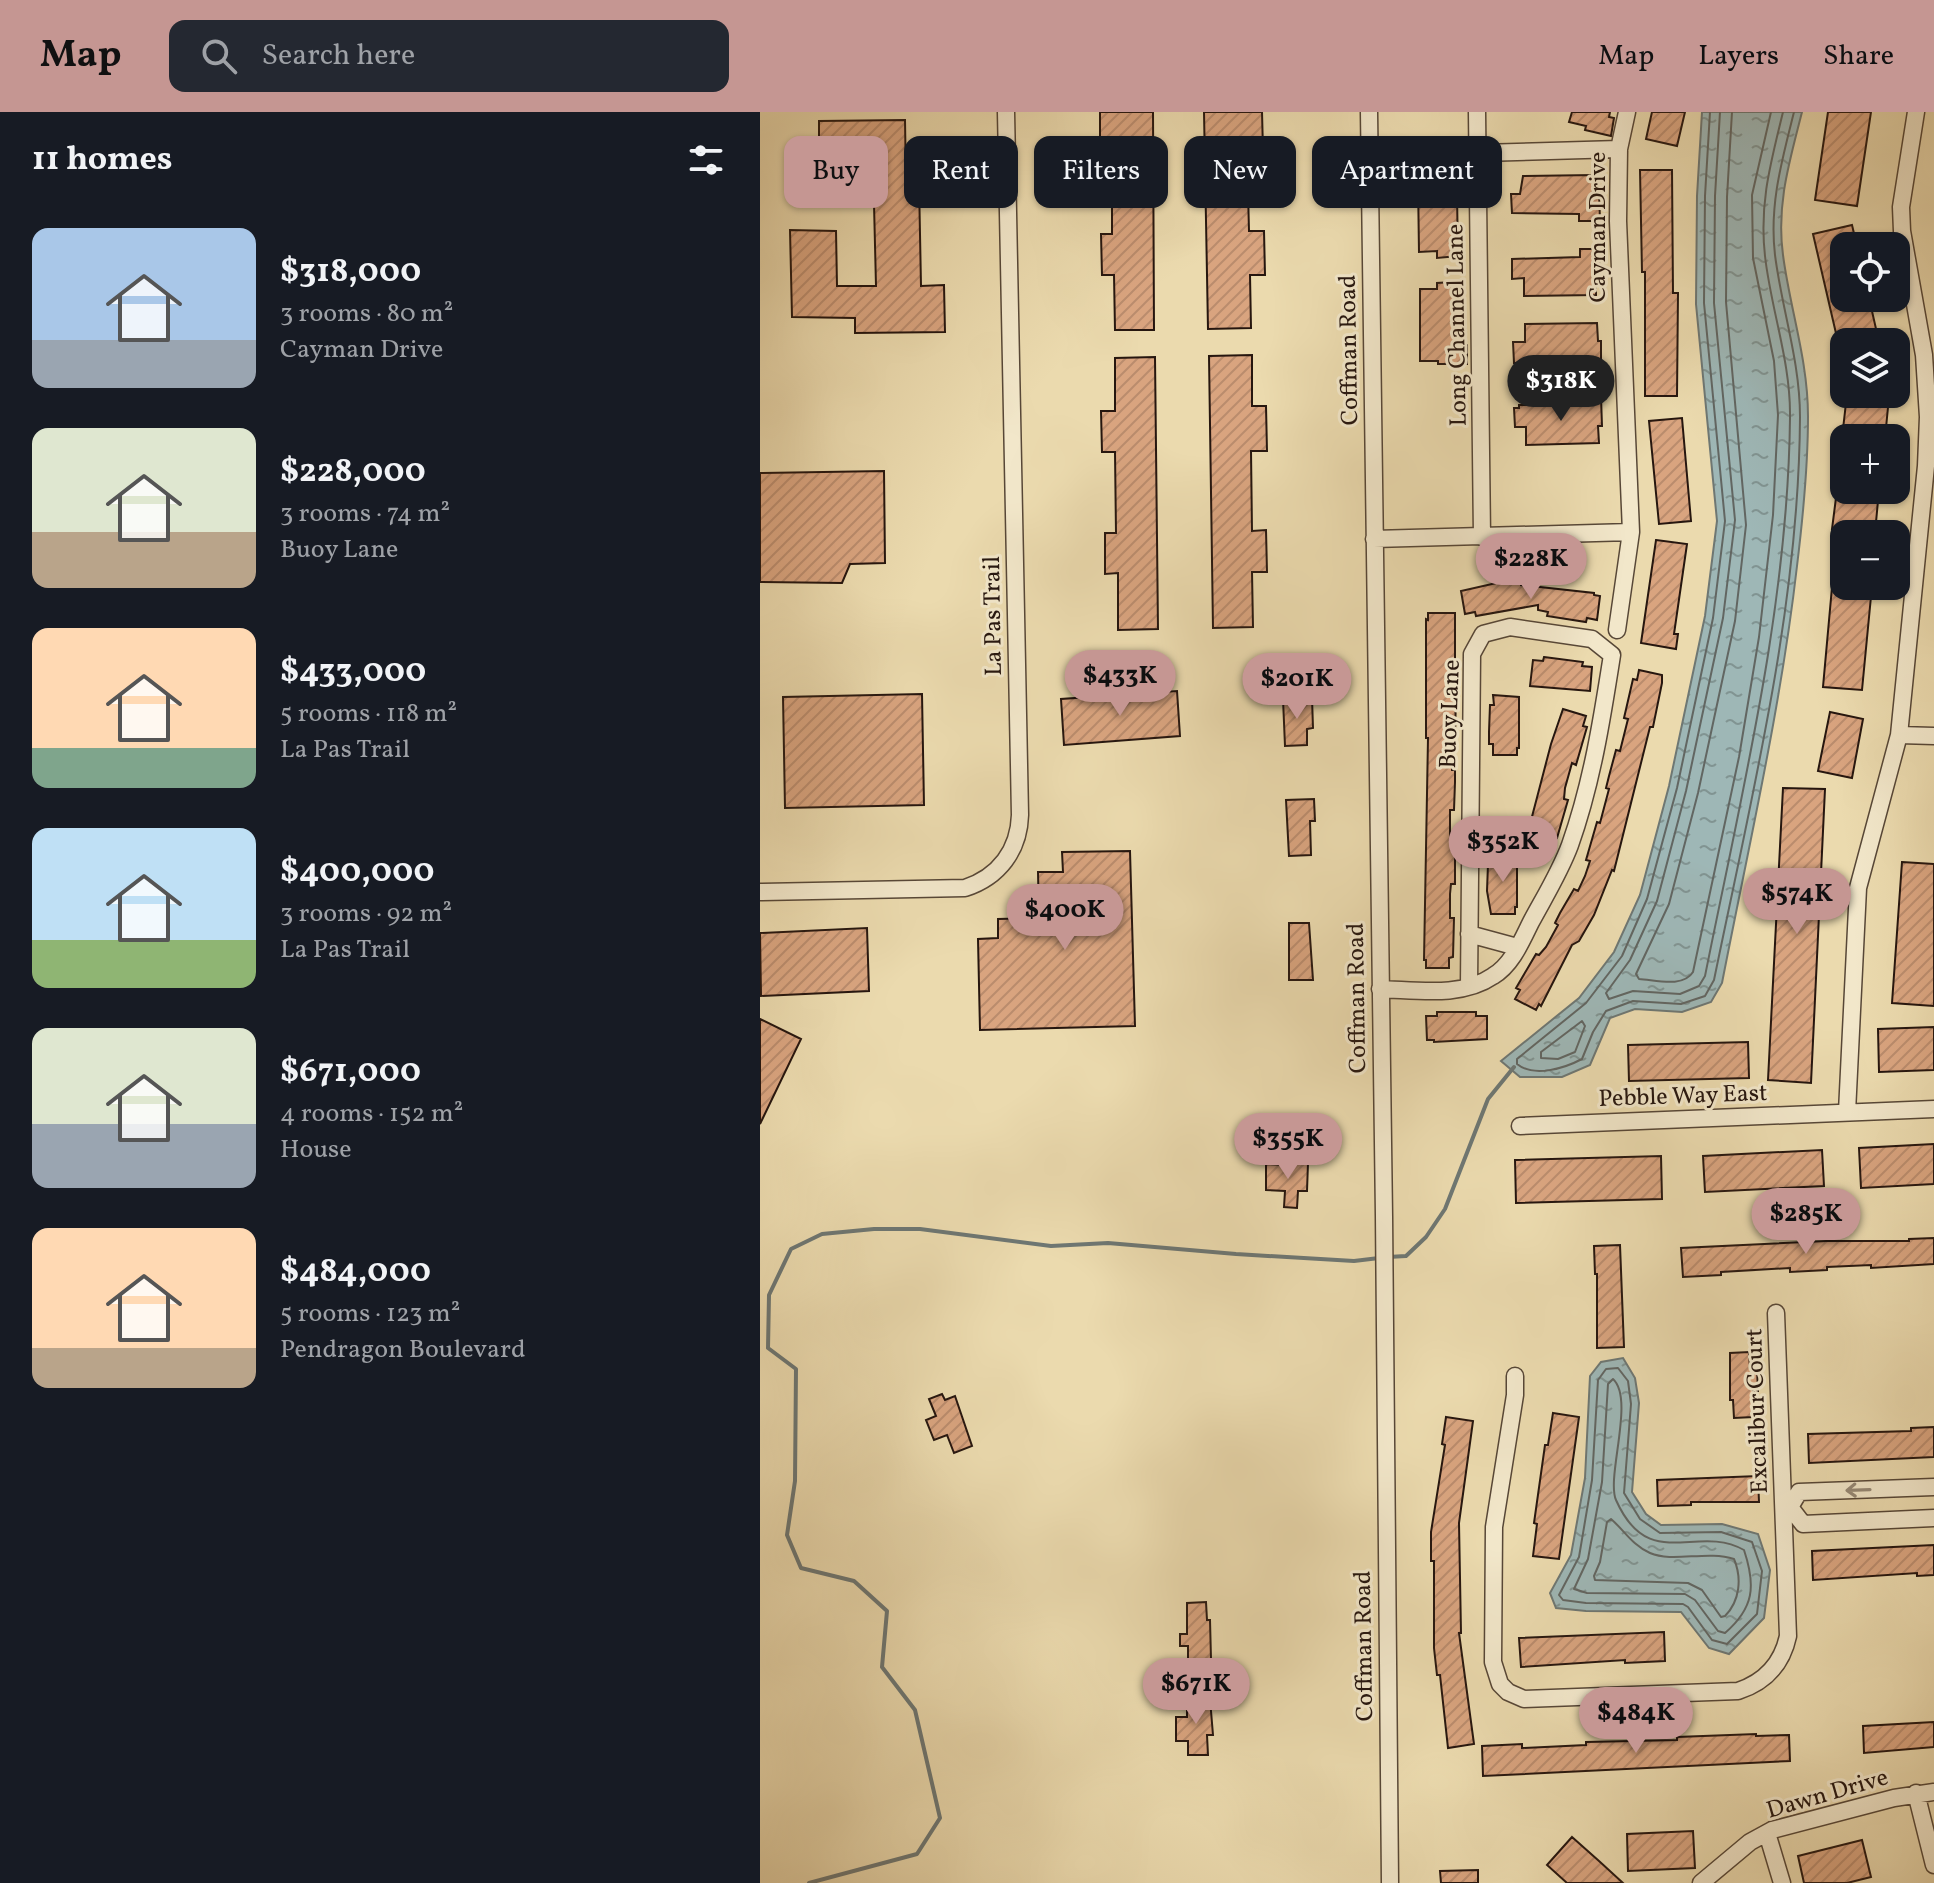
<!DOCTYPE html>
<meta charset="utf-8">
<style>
:root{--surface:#171b24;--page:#242831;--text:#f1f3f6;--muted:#9ea1a6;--accent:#c59692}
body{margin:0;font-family:Vollkorn,serif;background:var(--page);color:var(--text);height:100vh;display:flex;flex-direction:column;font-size:30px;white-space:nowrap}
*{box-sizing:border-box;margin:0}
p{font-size:26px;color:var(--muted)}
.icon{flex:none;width:44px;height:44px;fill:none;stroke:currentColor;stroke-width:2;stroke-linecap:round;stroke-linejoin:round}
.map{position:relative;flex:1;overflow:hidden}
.panel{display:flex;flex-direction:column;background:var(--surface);width:760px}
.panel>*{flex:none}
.top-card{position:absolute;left:24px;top:24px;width:760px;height:72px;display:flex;gap:16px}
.fabs{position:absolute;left:1070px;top:120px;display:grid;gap:16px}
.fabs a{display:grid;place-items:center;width:80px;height:80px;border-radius:16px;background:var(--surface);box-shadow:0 2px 6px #0004;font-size:40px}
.price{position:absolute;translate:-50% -68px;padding:0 18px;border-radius:28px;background:var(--accent);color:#111;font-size:26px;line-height:52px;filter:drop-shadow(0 2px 4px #0008)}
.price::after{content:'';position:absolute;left:50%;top:48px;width:24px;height:18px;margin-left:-12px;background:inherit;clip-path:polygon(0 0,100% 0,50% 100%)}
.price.on{background:#222;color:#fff}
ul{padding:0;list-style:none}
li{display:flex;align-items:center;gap:24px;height:200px;padding:0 32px}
li span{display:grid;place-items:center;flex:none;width:224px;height:160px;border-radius:16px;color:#555}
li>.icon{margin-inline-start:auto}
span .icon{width:96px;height:96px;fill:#fffc;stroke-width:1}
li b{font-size:34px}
h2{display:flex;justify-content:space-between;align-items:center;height:96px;padding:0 32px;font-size:34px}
.chip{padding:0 28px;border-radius:16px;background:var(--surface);box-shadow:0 2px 6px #0004;font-size:28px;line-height:72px}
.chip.on{background:var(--accent);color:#111}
header{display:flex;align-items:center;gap:48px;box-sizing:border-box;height:112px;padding:0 40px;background:var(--accent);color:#111}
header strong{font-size:38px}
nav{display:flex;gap:44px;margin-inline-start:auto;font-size:28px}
.search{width:560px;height:72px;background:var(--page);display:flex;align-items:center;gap:20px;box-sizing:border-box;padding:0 28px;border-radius:16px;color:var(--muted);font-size:30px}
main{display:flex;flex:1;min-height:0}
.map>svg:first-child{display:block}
</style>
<header>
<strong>Map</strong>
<div class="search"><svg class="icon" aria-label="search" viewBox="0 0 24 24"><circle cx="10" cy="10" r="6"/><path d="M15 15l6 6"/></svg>Search here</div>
<nav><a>Map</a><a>Layers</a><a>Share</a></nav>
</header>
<main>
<section class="panel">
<h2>11 homes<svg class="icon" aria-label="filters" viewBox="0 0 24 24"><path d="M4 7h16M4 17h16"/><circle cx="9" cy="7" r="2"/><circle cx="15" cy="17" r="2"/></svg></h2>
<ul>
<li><span style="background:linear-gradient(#a9c7e8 70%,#9aa5b1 0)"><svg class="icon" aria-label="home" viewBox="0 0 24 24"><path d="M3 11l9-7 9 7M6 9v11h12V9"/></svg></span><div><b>$318,000</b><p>3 rooms · 80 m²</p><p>Cayman Drive</p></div></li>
<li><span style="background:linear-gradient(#dfe7d0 65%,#b9a48a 0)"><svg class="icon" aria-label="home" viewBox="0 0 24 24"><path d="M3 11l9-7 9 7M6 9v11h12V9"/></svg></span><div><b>$228,000</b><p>3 rooms · 74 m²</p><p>Buoy Lane</p></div></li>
<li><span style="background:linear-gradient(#ffd9b3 75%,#7fa58c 0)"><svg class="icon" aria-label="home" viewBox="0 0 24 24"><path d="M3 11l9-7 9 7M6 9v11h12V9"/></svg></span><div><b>$433,000</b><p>5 rooms · 118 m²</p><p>La Pas Trail</p></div></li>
<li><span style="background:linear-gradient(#bfe0f5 70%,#8fb573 0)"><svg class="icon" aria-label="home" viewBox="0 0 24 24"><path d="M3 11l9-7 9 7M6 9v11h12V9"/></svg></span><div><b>$400,000</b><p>3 rooms · 92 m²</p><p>La Pas Trail</p></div></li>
<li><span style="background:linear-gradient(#dfe7d0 60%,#9aa5b1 0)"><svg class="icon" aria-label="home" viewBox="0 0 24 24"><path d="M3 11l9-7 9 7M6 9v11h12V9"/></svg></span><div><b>$671,000</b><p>4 rooms · 152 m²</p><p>House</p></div></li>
<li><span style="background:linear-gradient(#ffd9b3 75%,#b9a48a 0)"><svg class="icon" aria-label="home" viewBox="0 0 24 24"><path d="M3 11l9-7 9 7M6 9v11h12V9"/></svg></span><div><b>$484,000</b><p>5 rooms · 123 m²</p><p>Pendragon Boulevard</p></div></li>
</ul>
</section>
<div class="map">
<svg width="1174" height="1771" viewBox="0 0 1174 1771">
<defs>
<pattern id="water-ripples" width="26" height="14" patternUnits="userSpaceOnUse" patternTransform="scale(2)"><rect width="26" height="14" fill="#9eb7b6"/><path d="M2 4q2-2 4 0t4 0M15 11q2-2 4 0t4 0" fill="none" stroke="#819492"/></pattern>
<pattern id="building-hatch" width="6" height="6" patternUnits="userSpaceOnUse" patternTransform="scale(2)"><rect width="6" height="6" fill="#d9a47f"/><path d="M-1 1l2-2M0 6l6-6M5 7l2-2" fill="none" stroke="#ba8c6d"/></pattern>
</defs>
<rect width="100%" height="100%" fill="#ebdaae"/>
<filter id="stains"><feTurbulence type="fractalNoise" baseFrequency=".0025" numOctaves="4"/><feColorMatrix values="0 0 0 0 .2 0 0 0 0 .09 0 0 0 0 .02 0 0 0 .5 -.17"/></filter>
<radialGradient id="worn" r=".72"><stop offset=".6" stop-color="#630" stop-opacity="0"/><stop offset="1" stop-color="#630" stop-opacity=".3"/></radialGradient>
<path fill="url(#water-ripples)" stroke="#6e7773" stroke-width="2" d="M942 0H1042C1030 48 1016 92 1023 143 1030 197 1048 248 1048 304 1048 354 1043 405 1037 454 1021 595 989 732 962 871L951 890 922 900 875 897 850 906 830 953 802 965H760L741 949 819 886 854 840 880 783 909 674 945 504 957 409 936 192 937 84Z
M863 1246 875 1266 879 1291 872 1380 886 1402 901 1413 962 1412 998 1422 1010 1458 1004 1506 969 1542 949 1536 921 1500 826 1499 796 1496 790 1481 811 1443 825 1366 830 1264 841 1250Z"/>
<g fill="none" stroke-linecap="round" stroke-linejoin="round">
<path stroke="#626662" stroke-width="2" d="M950 0 945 84 944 191 965 409 953 506 917 676 887 787 862 844 826 891 757 947V952C774 966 805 956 822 947L833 920 846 899 873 889 921 892 945 884 954 868C992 682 1039 495 1040 305 1040 249 1022 198 1015 143 1009 93 1022 48 1034 0
M960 0 955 84 954 191 975 408 963 506 926 679 897 789 870 848 846 881 849 887 873 879 920 882 939 874 945 864C982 679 1028 495 1030 306 1031 250 1011 198 1005 144 999 91 1011 50 1023 0
M972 0 967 85 966 190 986 413 975 509 938 681 909 792 876 862 879 867C896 868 923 876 933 860L979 645 999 525 1013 403 1018 303 1014 249 993 146 992 83 1011 0
M822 909 825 914 815 940 798 947 781 946V940Z
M858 1256 868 1269 871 1292 864 1381 880 1407 900 1421 961 1420 992 1430 1002 1459 997 1502 967 1532 952 1528 928 1495 923 1492 826 1491 803 1488 799 1483 819 1445 832 1368 838 1268 846 1257Z
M853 1267C875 1287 846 1365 856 1388 889 1462 936 1411 984 1438 996 1474 994 1496 965 1521L958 1519 935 1488 925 1482 827 1481 814 1477 828 1447 842 1370 848 1272Z
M851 1407C864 1418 872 1433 890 1441 913 1451 947 1438 974 1447 982 1466 980 1489 965 1504L961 1505 942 1478 928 1471 835 1468 834 1464 840 1450 847 1410Z"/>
<path stroke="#6e7773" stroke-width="4" d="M628 1145 646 1144 666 1125 685 1097 728 987 754 955
M49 1771 157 1742 180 1706 155 1598 122 1555 127 1499 94 1469 41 1456 27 1423 35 1369 36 1257 8 1236 9 1183 31 1137 62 1122 114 1117H160L291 1134 348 1131 476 1142 594 1149 619 1146"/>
</g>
<path fill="url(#building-hatch)" stroke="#26160f" stroke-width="2" d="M340 0H393L394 218H355L354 163H342L341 122H352V42H340Z
M444 0H502L503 38 487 39 489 119H504L505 163H490L491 216 448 217Z
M812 0H850L849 5 854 6 851 24 825 18 826 14 809 10Z
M892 0H925L917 34 886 27Z
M1068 0H1111L1097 94 1055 88Z
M145 8 146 70H159L161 174 184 173 185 220 95 221V206L32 205 30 118 76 119 77 174H116L113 51 59 52V9Z
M880 58H912L913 181H918L917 284H885V160H882Z
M834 63 836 80H839L840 109H819V102L752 101 751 82H760L763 64Z
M704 64V83H697L698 144 677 146V139L659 140 658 70 674 68V65Z
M1092 113 1097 134H1084V186H1109L1119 230H1078L1053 122Z
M820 137H839L840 166H836V183L764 184V166L752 167V147L820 145Z
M692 170V173H698L699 233H707V252H678V249H660V177H677V171Z
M837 211 838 229H841V257L821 258V250L754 251 753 230H765V212Z
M492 243V294H506L507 339H491L492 419 506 418 507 460H492L493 515 453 516 449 244Z
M395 245 398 517 358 518V461L345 462V421H356L355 340H342L341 299H355V246Z
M1087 282 1129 285 1125 326H1082Z
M841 285 842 314H838L839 331 766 333V315H755L754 296H759V293L822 292V286Z
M922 306 931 409 899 412 889 309Z
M124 359 125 451 90 452 82 471 0 470V361Z
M1077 378H1119L1115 421 1072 417Z
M896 428 927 432 914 522H918L916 537 881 531Z
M1075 442H1084V474H1112L1102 578 1063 575Z
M754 467V470L761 468V473L834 481V483L840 484 837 508 827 506 826 510 787 504 788 500 778 498V493L716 504 715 500 705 502 701 479Z
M668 501H695V551H691V574L692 584H696L695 624H691L692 658H695V670L694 698H690V721L691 732H695V772H691L690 782V806H694L693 845 689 846V856H666V848H664L668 626H666V507L668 508Z
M784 545 823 550 822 554 832 555 830 579 770 574 773 548 783 549Z
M879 558 902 563V571L893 615H890L854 759 852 758 834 803 819 829 812 833 781 894 779 892 776 898 755 887 760 878 756 876 776 842 779 843 786 835 798 813 795 811 800 801 814 777 818 779 825 764 830 749 826 748 837 710 840 711 849 677 846 676 849 664 856 638 860 639 868 607 864 606 873 567 877 568Z
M417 579 420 624 304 633 301 587Z
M162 582 164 693 25 696 23 585Z
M733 583 759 585V636H757V643H733V632H729V620L730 593H734Z
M552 586 553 616 547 617V633L525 634 523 587Z
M803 597 826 604 823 614 827 615 816 653 812 651 805 676 804 687 808 688 797 726 793 725 790 735 768 729V720L791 632Z
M1070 600 1103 607 1092 666 1058 659Z
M1023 676 1065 677 1051 971 1008 968Z
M554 687 555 709H550L551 743 529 744 526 688Z
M370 739 375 914 220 918 218 827 238 826V807L279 806 278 760H303L302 740Z
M757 741V795H755V802H731L727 779 728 752H732V742Z
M1142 750 1174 752V894L1132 891Z
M529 811H549L553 868H529Z
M107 816 109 879 1 884 0 821Z
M677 900H716V904H727V927L674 930V928H667L666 904H677Z
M0 907 41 927 0 1012Z
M1174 915V958L1119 960 1118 917Z
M988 930 989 966 869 969 868 933Z
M1174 1032V1072L1101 1076 1099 1036Z
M1062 1038 1064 1074 945 1080 943 1044Z
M901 1044 902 1087 756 1091 755 1048Z
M527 1050 548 1051 547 1079H538L537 1096 524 1095 525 1079 506 1078V1052L527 1053Z
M1174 1126V1152L1111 1156V1153L1067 1155V1158L1030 1160V1156L961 1160V1163L923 1165 921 1136 1066 1129H1149V1127Z
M860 1133 864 1235 837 1236V1162H835L834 1134Z
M989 1240 990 1257H997L998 1279H993L994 1288H992L993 1305 974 1306 973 1288H970V1241Z
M182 1282 185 1288 195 1284 212 1334 194 1341 187 1323 174 1328 166 1308 176 1304 169 1287Z
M793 1301 819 1305 799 1447 773 1444 777 1412 774 1411 785 1333H788Z
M686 1305 713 1309 699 1411 701 1521H699L714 1632 688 1636 680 1563H677L674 1536V1449H671V1420L685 1333 682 1332Z
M1174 1315V1345L1049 1351 1048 1322 1151 1319V1316Z
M998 1364 999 1390H931V1393L898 1394 897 1368Z
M1174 1433V1463L1157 1464V1461L1053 1468 1052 1439Z
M446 1490 447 1508H450L451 1547 428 1548V1534H420V1522H427V1491Z
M904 1520 905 1549 865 1551V1548L761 1555 759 1526Z
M427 1587H450L453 1623H447L448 1643H428V1629H416V1605H427Z
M1174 1610V1635L1104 1641 1103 1614Z
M996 1622V1624L1029 1623 1030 1649 723 1664 722 1634 762 1632V1636L826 1633V1630L917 1628V1625Z
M933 1719 935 1756 868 1759 867 1722Z
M812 1725 839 1749 863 1771H807L787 1753Z
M1102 1728 1111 1765 1087 1771H1044L1038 1744Z
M718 1758V1771H681L680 1759Z"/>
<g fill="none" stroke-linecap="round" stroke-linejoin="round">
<defs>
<path id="minor" d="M609 0 624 1104 630 1771
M717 0 722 425
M649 43 859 37
M614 427 871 420
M857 518 871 420 858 109 859 37 867 0
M1139 623 1174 624
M0 780 205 776C239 765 259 738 260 703L246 0
M709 822 757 835
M620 877C657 878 701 886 733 864 752 853 762 828 771 810 785 784 800 760 810 733 832 671 842 607 852 543L832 527 750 515 723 522 712 542 709 874
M1087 1000 1098 776 1139 623 1166 354 1168 305 1164 243 1142 119 1141 95 1156 0
M760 1014 1174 997
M755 1264V1283L734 1415 733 1550 740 1572 748 1580 764 1587 978 1579C1005 1570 1022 1552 1028 1524L1016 1201
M1030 1395 1039 1380 1174 1375
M1030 1395 1043 1412 1174 1406
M1156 1681 1174 1753
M1007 1721 1022 1771
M941 1771 990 1730 1012 1718 1134 1686 1174 1680"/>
</defs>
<use href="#minor" stroke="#574737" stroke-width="19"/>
<use href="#minor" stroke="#f2e7ca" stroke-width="16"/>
</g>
<defs><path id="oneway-shaft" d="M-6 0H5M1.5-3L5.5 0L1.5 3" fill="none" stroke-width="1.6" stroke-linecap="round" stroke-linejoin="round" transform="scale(2)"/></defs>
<use stroke="#968976" href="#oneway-shaft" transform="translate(1098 1378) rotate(178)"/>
<g text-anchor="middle" stroke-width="6" stroke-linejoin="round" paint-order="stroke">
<g font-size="24" fill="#26160f" stroke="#f2e7ca">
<text transform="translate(837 115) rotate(-90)" y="8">Cayman Drive</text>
<text transform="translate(696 213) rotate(-91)" y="8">Long Channel Lane</text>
<text transform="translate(588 238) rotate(-91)" y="8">Coffman Road</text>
<text transform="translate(232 504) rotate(-91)" y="8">La Pas Trail</text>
<text transform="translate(689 602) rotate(-88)" y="8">Buoy Lane</text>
<text transform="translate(596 886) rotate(-91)" y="8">Coffman Road</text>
<text transform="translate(923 983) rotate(-2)" y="8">Pebble Way East</text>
<text transform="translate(996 1299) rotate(-92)" y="8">Excalibur Court</text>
<text transform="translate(603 1534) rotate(-91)" y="8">Coffman Road</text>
<text transform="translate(1067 1681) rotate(-16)" y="8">Dawn Drive</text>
</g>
</g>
<rect width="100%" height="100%" filter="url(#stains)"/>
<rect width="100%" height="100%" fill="url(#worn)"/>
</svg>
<div class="fabs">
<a><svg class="icon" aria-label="locate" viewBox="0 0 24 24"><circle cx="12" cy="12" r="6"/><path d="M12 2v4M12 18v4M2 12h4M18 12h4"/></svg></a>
<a><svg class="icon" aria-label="layers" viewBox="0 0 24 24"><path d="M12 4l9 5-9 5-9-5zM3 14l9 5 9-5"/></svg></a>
<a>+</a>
<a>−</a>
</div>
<b class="price on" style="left:801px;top:311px">$318K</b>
<b class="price" style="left:771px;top:489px">$228K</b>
<b class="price" style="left:360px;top:606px">$433K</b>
<b class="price" style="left:537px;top:609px">$201K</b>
<b class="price" style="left:743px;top:772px">$352K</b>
<b class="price" style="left:1037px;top:824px">$574K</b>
<b class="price" style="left:305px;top:840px">$400K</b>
<b class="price" style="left:528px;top:1069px">$355K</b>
<b class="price" style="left:1046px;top:1144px">$285K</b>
<b class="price" style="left:436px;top:1614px">$671K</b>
<b class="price" style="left:876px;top:1643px">$484K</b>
<div class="top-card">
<a class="chip on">Buy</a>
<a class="chip">Rent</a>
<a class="chip">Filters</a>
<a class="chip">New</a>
<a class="chip">Apartment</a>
</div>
</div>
</main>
